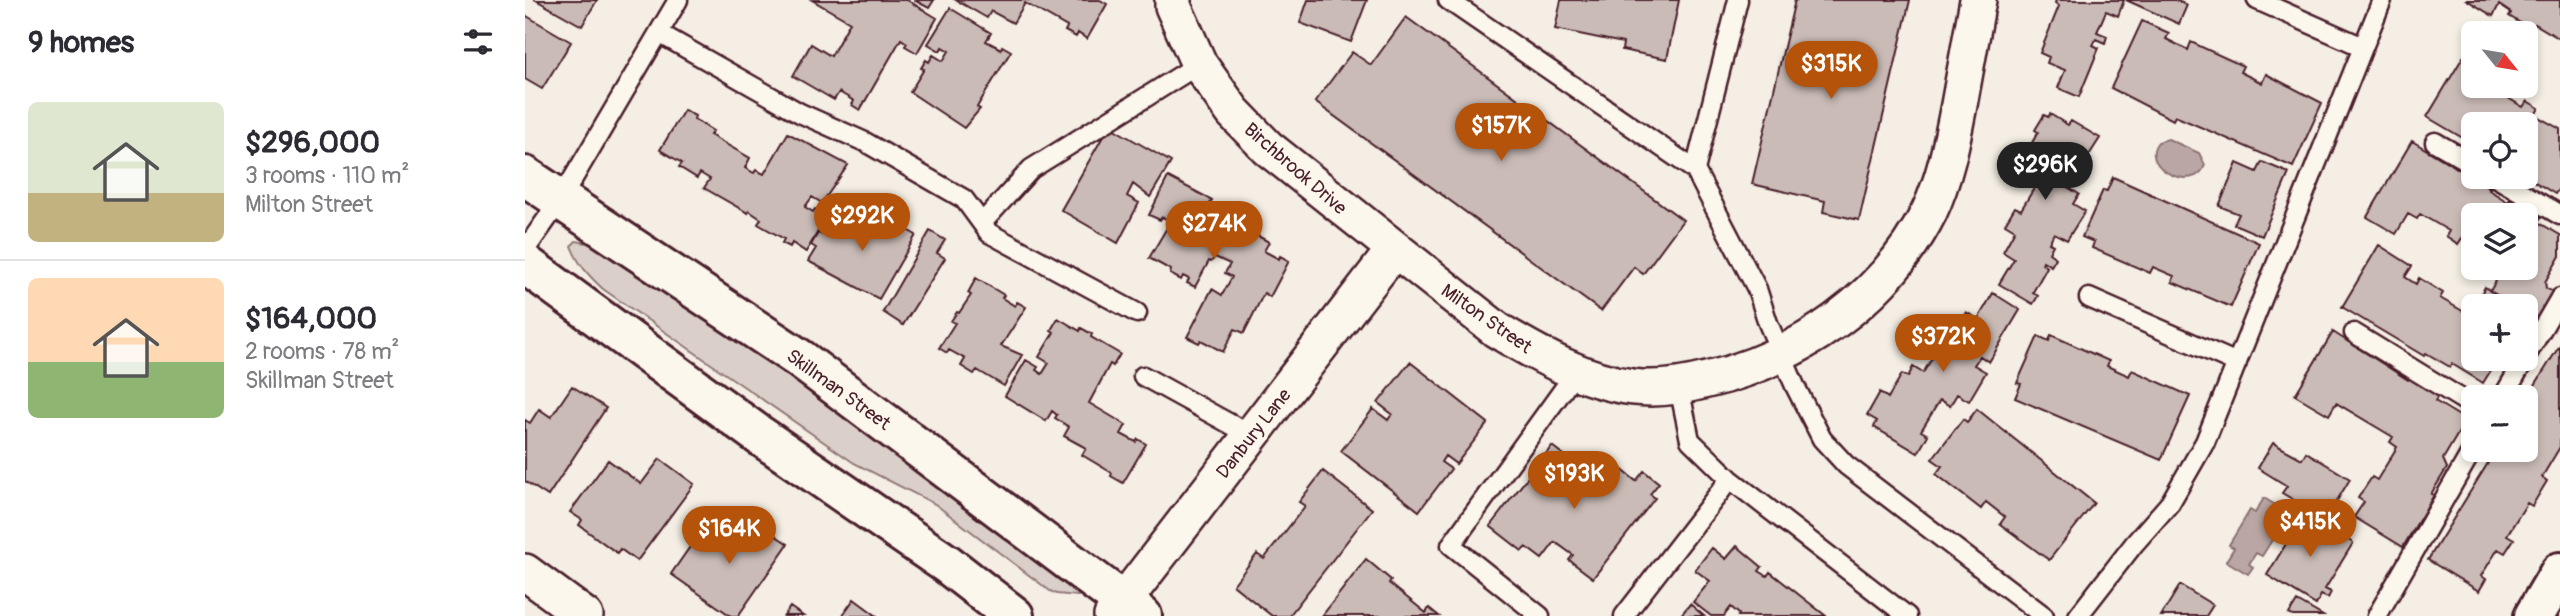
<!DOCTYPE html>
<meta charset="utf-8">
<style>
:root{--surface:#fff;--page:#f2f2f3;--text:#2b2b33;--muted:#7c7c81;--line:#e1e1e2;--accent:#b45309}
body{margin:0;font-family:Pangolin,sans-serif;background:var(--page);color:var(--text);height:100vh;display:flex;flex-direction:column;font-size:26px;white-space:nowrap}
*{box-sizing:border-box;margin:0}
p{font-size:23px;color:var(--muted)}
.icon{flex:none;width:38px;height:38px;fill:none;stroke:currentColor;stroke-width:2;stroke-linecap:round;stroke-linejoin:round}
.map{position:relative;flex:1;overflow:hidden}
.details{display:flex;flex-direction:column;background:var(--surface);width:525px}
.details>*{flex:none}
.needle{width:46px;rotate:120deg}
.controls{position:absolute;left:1936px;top:21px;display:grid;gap:14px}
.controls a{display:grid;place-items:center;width:77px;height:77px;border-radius:10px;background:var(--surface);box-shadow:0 4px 10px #0003;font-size:35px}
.price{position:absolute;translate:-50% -60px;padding:0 16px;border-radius:24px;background:var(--accent);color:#fff;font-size:23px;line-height:46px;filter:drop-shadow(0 2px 4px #0008)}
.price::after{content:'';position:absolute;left:50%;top:42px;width:21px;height:16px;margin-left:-10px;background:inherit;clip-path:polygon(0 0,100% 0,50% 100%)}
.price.active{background:#222;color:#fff}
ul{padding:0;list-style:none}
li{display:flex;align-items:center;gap:21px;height:175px;padding:0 28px}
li+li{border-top:2px solid var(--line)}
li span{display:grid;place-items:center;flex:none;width:196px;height:140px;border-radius:10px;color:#555}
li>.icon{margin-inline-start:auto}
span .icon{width:84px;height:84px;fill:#fffc;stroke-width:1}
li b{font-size:30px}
h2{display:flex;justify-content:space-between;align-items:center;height:84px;padding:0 28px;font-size:30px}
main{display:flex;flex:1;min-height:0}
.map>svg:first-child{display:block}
</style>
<main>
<section class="details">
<h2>9 homes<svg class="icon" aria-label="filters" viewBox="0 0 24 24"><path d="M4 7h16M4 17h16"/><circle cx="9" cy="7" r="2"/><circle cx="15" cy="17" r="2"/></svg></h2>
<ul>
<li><span style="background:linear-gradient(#dfe7d0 65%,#c2b280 0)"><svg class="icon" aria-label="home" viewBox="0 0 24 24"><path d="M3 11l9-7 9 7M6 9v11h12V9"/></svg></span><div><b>$296,000</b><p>3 rooms · 110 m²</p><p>Milton Street</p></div></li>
<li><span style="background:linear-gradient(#ffd9b3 60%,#8fb573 0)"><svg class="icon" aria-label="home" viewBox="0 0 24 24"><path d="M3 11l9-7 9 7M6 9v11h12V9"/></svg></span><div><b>$164,000</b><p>2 rooms · 78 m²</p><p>Skillman Street</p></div></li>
</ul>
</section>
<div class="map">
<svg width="2035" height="616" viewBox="0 0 2035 616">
<rect width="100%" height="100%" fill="#f4eee4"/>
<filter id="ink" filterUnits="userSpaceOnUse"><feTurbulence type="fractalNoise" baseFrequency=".0143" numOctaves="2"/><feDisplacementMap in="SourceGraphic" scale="14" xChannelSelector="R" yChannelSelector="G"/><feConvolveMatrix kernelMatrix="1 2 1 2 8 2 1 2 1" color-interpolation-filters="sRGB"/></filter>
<g filter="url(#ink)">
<path fill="#dbd0c9" stroke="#92787a" stroke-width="2" d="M51 241 78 246 125 269 554 593 553 596 532 594 525 591 410 504 329 463 78 289C64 276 53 264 46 246Z"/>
<path fill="#baa7a5" stroke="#8d7174" stroke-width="2" d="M1643 139 1674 153 1680 165C1670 195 1613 167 1633 142Z
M1739 498 1764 513 1760 518 1753 514 1745 528 1752 532 1737 556 1731 553 1724 564 1728 567 1723 574 1701 561 1709 548 1704 545 1725 510 1730 513Z"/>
<path fill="#cabbb6" stroke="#4a1f2b" stroke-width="2" d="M11 0H72L57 26Z
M287 0H382L412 18 392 53 380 46 382 43 376 39 335 110 327 105 329 101 314 92 309 100 268 76 286 44 306 56 325 22Z
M389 0H409L404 8Z
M431 0H575L582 4 562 39 553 33 551 37 540 31 542 27 500 3 488 23 466 11 462 18Z
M783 0H842L826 42 775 23Z
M1036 0H1154L1142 59 1097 50 1098 43 1030 29Z
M1270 0H1385L1334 220 1298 212 1300 201 1227 184Z
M1531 0H1599L1593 16 1581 11 1572 32 1582 36 1580 43 1571 39 1568 45 1574 48 1554 97 1533 88 1540 70 1522 63 1524 57 1515 53 1534 6 1530 3Z
M1601 0H1650L1662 5 1654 24Z
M1942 0H2035V39L2010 24 2007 30 1984 16 1986 13 1974 5 1968 16Z
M425 8 466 33 461 41 476 49 477 46 486 51 452 107 455 109 439 128 385 92 399 69 396 68 401 60 404 62 408 55 418 61 424 51 417 47 415 51 403 44Z
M0 15 46 42 17 89 0 79Z
M881 17 1158 220 1118 274 1109 267 1076 311 790 102 827 52 846 65Z
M1617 21 1644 33 1641 39 1663 50 1666 42 1718 66 1715 72 1737 83 1741 74 1797 103 1768 167 1650 116 1648 120 1586 88Z
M1938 57 1948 62V86H1972L1970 90 1998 107 2002 101 2014 108 2010 115 2035 129V187L2030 194 2000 176V124H1948V144L1902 117Z
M159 110 170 116 169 119 188 131 185 135 225 158 220 168 229 173 231 170 239 174 263 133 323 165 297 203 287 197 280 207 288 212 290 209 302 216 281 252 267 243 265 247 257 243 259 239 233 224 236 219 224 211 223 213 179 188 185 179 175 173 172 178 154 167 157 163 135 150Z
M1525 114 1543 125 1546 121 1575 138 1559 163 1554 160 1548 170 1556 174 1551 181 1543 177 1539 185 1554 194 1548 204 1560 211 1542 240 1529 233 1524 243 1528 245 1524 253 1531 258 1526 266 1518 261 1517 264 1522 267 1508 292 1513 296 1508 304 1474 284 1489 259 1478 252 1490 230 1480 224 1490 207 1496 210 1511 185 1490 173 1513 132 1510 130 1519 115 1523 117Z
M584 126 646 162 625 197 608 184 602 196 614 203 593 243 536 210Z
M1887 141 1965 188 1964 190 1983 202 1985 199 2016 217 2013 222 2035 235V256L2020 282 2021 288 2028 292 2012 318 2000 311V306H1992L1965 291 1978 269 1976 268H2000V215H1948V244L1937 238 1933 244 1921 236 1924 231 1895 214 1892 219 1883 214 1871 234 1842 217Z
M1737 162 1764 173 1737 236 1709 224 1714 214 1694 206 1712 163 1732 172Z
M643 177 687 200 682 209 744 242 739 251 754 259 755 256 764 261 745 297 739 293 719 333 710 329 698 352 676 340 674 343 662 337 687 289 697 295 707 277 700 273 705 264 690 257 686 262 684 261 670 287 662 283 664 279 658 276 656 280 645 274 646 270 624 258 646 221 637 217 635 220 624 215Z
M1588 177 1734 243 1706 307 1647 282 1649 276 1628 267 1625 273 1567 248 1569 242 1557 237 1578 190 1582 191Z
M311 213 346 233 356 215 391 235 354 299 283 261 291 248 286 245 293 233 298 235Z
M405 231 420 240 412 253 420 258 378 325 358 312Z
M1854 245 1887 266 1880 277 1891 284 1894 278 1918 293 1915 298 1948 317V359H1973L1958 383 1927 364 1925 367 1901 353 1899 356 1817 307Z
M451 278 479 295 477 298 490 306 492 302 501 307 476 346 497 355 479 386 452 370 449 374 436 366 440 359 424 350 422 353 414 348 430 323 426 321 432 312 434 313 446 295 443 293Z
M1960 287 1965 291 1992 306H1949Z
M1468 293 1495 310 1464 362 1455 356 1449 365 1461 372 1444 401 1432 394 1425 406 1415 400 1396 431 1403 435 1393 453 1349 427 1352 421 1342 415 1355 392 1363 398 1377 374 1383 377 1388 367 1398 373 1414 347 1407 343 1415 329 1426 336 1441 312 1453 319Z
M2000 311 2012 318 2000 337Z
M533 318 555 331 556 328 567 334 566 337 595 354 588 366 585 364 564 403 601 425 596 434 611 442 613 439 621 444 598 483 586 476 587 473 557 455 561 448 539 436 544 427 530 418 532 415 527 411 521 421 480 396 501 360 513 367 511 370 517 374 524 363 514 357 529 332 526 330Z
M1808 332 1883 380 1885 377 1914 394 1910 401 1941 420 1918 459 1922 468 1906 494 1909 495 1878 547 1829 517 1839 502 1833 498 1847 477 1852 480 1872 447 1865 442 1868 437 1811 403 1804 415 1770 395Z
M1526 335 1584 361 1582 366 1604 376 1607 370 1665 396 1636 460 1490 398 1496 384 1492 383 1513 336 1524 341Z
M2035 345V447L2017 477 2022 481 2007 506 2002 503 1982 535 1989 539 1980 553 1973 549 1956 576 1961 579 1954 591 1903 560 1971 450H2000V401Z
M885 362 963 423 931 464 920 456 916 462 926 469 894 511 816 451 848 409 863 420 867 414 853 403Z
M47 386 81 408 23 496 0 481V420L5 423 14 409 26 417Z
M1452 409 1569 503 1524 560 1475 524 1480 517 1461 502 1456 509 1411 474 1417 466 1407 459 1438 419 1442 422Z
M1748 443 1777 459 1781 452 1825 479 1801 519 1757 493 1762 486 1733 468Z
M1027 446 1077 484 1091 465 1111 481 1119 471 1134 483 1125 494 1130 498 1068 578 1044 560 1048 555 1030 542 1017 559 1001 547 997 551 965 526Z
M135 459 169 484 112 561 95 549 92 553 54 525 57 520 45 512 83 460 116 484Z
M798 471 847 509 764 616H747L708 585 732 554 739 559 780 506 774 502Z
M1780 513 1828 543 1800 589 1806 592 1803 598 1796 595 1791 605 1742 575Z
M183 521 217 544 232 523 263 544 213 616H206L146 574Z
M1212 546 1237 567 1234 571 1242 576 1245 572 1301 616H1213L1214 614 1206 607 1199 616H1186L1168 602 1185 581 1170 570 1187 548 1201 559Z
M841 559 866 580 864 583 901 613 904 608 914 616H797Z
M1655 585 1688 605 1681 616H1636Z
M329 599 352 616H317Z
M1772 601 1798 616H1768L1764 614Z
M1165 604 1179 616H1155Z
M265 607 278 616H259Z"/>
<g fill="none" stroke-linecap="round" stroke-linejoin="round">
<defs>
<path id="service" d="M923 0 1170 170
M1213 0 1170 170 1232 289 1243 323 1270 386 1297 439 1321 465 1519 616
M1732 0 1838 47
M134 33 275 113 340 142 439 199 464 233 612 313
M1910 142 1948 164
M1970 177 2035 215
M457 223 506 169 674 64
M0 250 36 199 153 0
M1564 298 1712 363
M1829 333 1948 406
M2000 358 2035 298
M618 376 727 436
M1154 387 1165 440 1205 479 1382 616
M1978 397 2000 359
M1015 616 926 545 1051 372
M1099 616 1205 479
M1553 616 1609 544 1645 503 1680 442 1857 0
M1852 616 1948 449"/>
<path id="minor" d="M648 0V6L674 64 708 112 743 148 972 330C1014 355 1059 381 1108 387 1133 390 1159 386 1182 380 1274 358 1361 298 1404 212 1420 178 1427 141 1434 105 1440 70 1447 35 1453 0
M0 572 60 616
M587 616 869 250"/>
<path id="secondary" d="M0 176 275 359 617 616
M0 264 234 435 422 564 489 616
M2009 616 2035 572"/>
</defs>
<use href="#service" stroke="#4a1f2b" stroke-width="23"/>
<use href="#minor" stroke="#4a1f2b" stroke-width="40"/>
<use href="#secondary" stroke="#4a1f2b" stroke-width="44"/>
<use href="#service" stroke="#fbf7ec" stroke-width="18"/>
<use href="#minor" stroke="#fbf7ec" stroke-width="35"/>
<use href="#secondary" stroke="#fbf7ec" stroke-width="38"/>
</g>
</g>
<g text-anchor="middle" stroke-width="7" stroke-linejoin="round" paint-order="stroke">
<g font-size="19" fill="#4a1f2b" stroke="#fbf7ec">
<text transform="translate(771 168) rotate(41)" y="7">Birchbrook Drive</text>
<text transform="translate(962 318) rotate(35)" y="7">Milton Street</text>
<text transform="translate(314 389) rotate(36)" y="7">Skillman Street</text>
<text transform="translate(728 433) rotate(-52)" y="7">Danbury Lane</text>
</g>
</g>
</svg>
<div class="controls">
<a><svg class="needle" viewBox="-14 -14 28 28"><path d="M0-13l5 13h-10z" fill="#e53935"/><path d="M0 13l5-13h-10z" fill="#7c7c81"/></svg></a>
<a><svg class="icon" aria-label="locate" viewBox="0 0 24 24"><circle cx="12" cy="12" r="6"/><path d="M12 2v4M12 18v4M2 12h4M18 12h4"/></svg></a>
<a><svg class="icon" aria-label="layers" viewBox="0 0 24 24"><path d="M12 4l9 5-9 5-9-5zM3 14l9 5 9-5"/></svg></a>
<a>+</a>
<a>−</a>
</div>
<b class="price" style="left:1306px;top:101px">$315K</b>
<b class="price" style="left:976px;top:163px">$157K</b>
<b class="price active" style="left:1520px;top:202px">$296K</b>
<b class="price" style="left:337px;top:253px">$292K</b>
<b class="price" style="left:689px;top:261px">$274K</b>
<b class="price" style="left:1418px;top:374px">$372K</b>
<b class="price" style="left:1049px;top:511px">$193K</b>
<b class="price" style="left:1785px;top:559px">$415K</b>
<b class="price" style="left:204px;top:566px">$164K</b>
</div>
</main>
